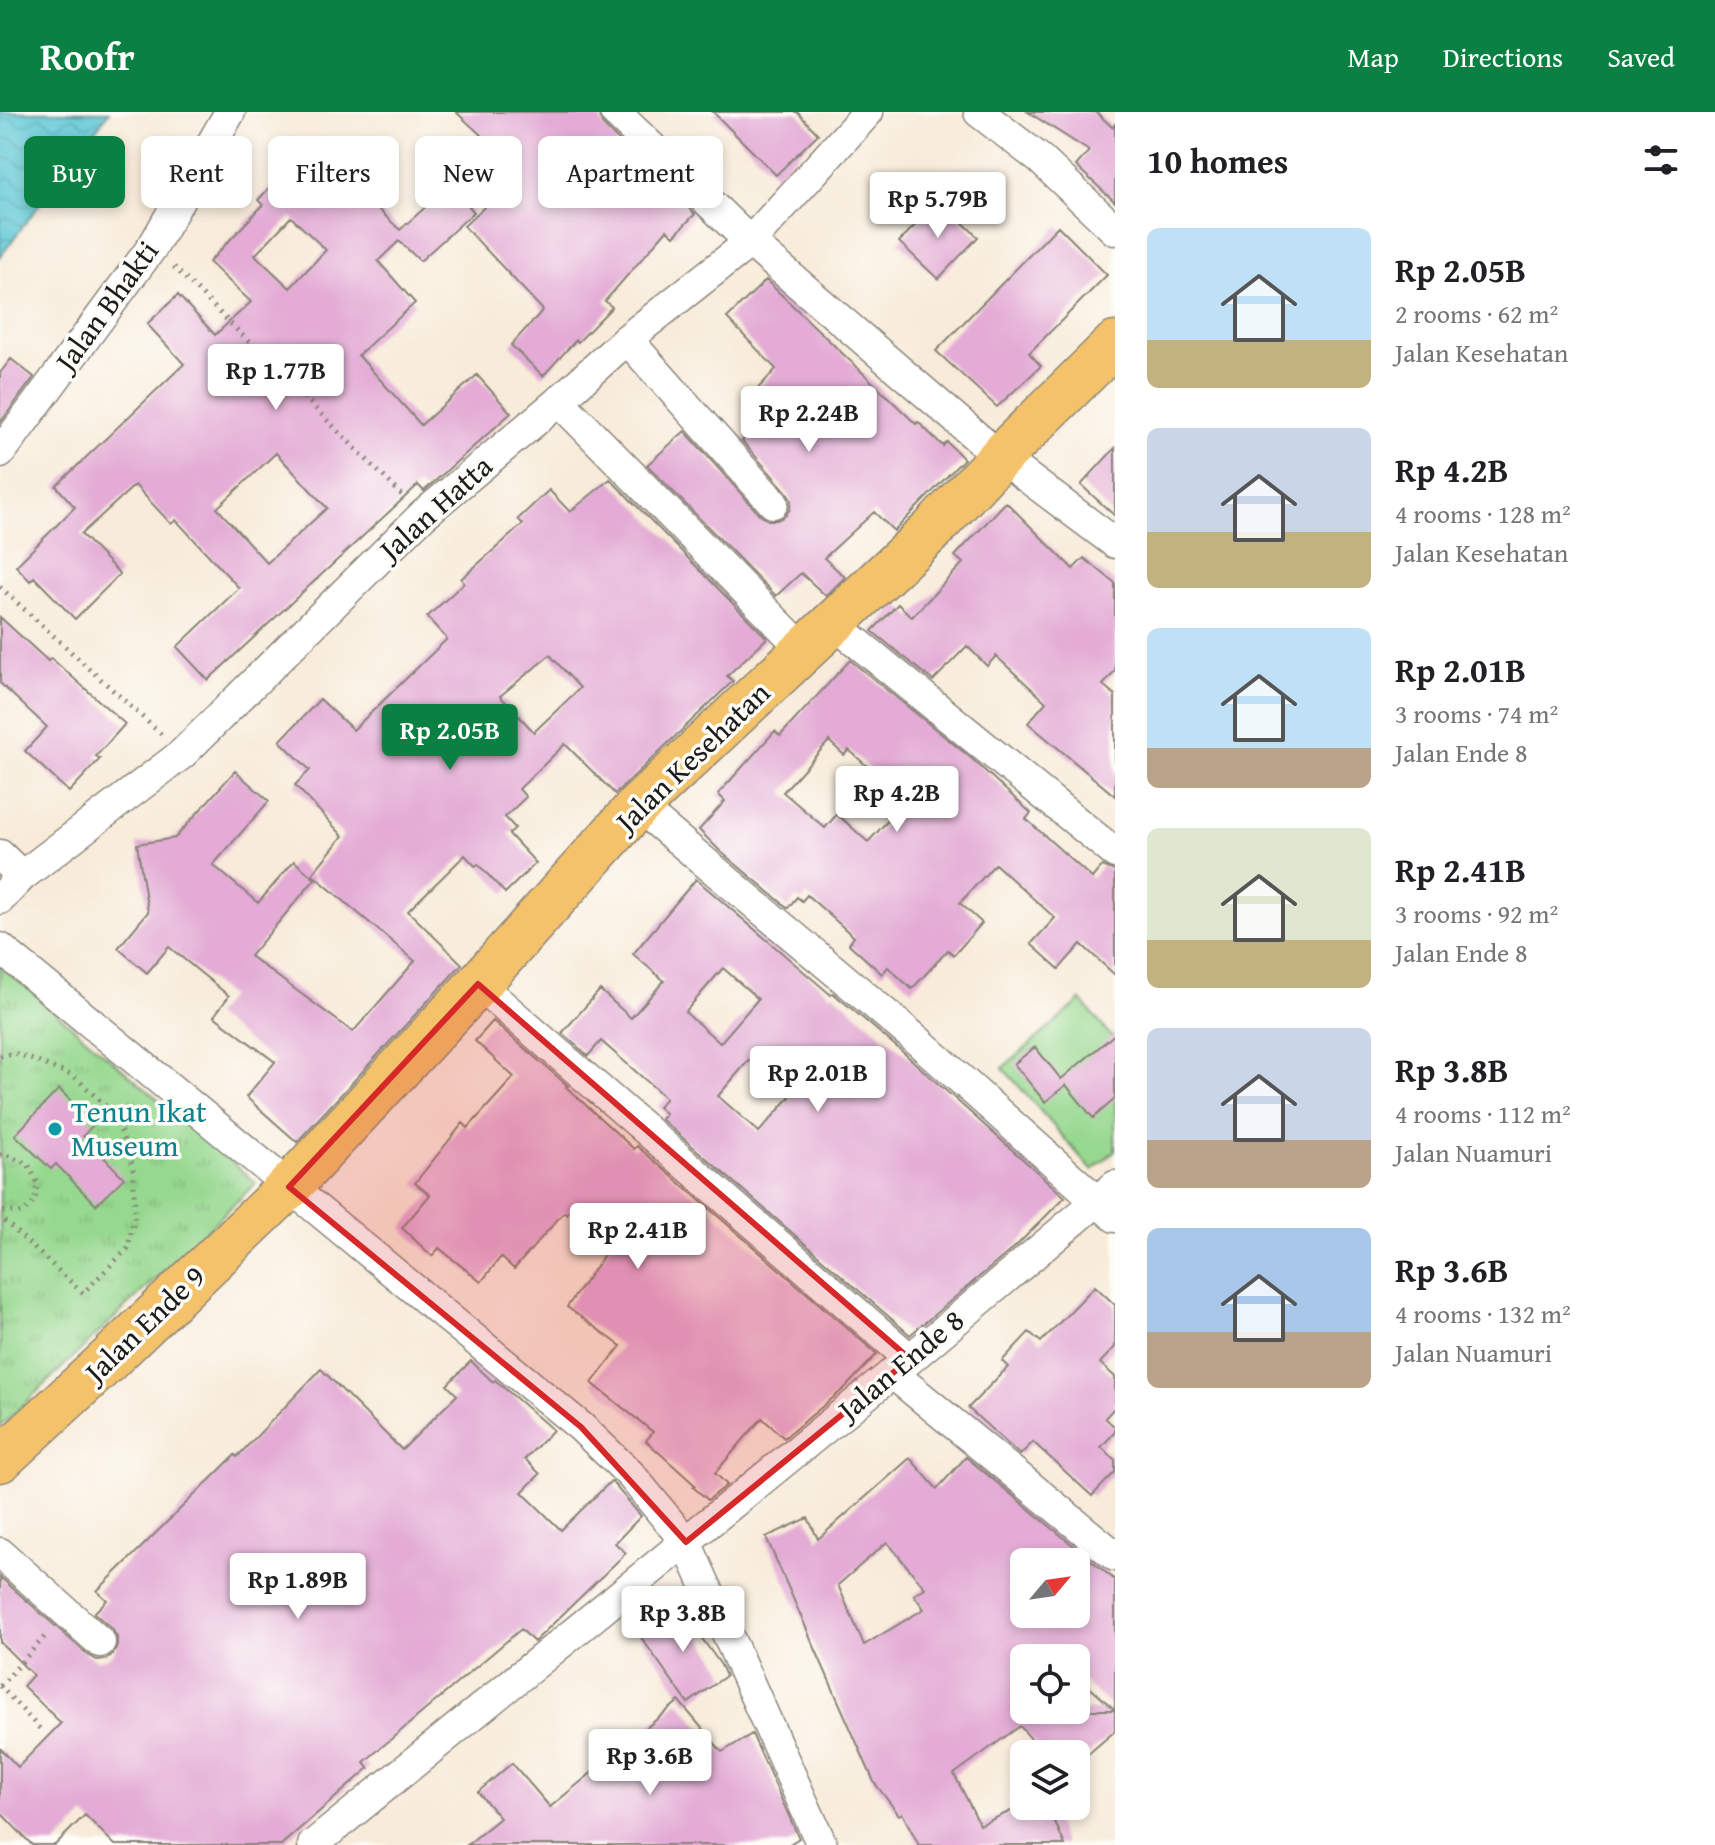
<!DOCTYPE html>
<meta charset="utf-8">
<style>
:root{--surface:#fff;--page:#f2f2f2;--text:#202124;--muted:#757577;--accent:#0b8043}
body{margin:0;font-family:"Gentium Book Plus",serif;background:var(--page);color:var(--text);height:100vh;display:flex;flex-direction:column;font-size:30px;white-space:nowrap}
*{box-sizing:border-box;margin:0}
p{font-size:26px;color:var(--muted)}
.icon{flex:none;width:44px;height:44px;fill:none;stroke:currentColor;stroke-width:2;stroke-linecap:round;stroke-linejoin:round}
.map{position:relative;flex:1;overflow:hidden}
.details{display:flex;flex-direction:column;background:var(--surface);width:600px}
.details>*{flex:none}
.hud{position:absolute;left:24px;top:24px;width:760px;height:72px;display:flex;gap:16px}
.needle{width:52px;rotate:61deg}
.buttons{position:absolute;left:1010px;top:1436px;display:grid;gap:16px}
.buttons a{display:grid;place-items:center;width:80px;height:80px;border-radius:12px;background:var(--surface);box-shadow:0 4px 12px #0003;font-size:40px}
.price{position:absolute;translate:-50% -68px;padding:0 18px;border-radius:8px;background:#fff;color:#222;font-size:26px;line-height:52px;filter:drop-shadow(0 2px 4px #0008)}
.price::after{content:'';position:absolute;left:50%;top:48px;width:24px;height:18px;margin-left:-12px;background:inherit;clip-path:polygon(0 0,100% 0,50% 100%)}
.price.current{background:var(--accent);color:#fff}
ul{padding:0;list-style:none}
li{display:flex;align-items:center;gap:24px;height:200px;padding:0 32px}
li span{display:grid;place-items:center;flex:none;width:224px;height:160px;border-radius:12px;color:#555}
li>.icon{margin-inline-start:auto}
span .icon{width:96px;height:96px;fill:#fffc;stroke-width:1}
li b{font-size:34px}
h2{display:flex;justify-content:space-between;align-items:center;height:96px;padding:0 32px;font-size:34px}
.pill{padding:0 28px;border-radius:12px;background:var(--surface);box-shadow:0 4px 12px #0003;font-size:28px;line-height:72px}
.pill.current{background:var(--accent);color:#fff}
header{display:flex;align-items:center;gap:48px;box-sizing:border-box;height:112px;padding:0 40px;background:var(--accent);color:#fff}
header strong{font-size:38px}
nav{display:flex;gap:44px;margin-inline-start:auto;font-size:28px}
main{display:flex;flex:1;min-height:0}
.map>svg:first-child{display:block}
</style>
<header>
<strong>Roofr</strong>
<nav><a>Map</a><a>Directions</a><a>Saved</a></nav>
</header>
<main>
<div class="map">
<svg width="1115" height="1733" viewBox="0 0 1115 1733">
<defs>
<pattern id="park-tufts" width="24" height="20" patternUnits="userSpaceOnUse" patternTransform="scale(2)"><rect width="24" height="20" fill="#96d88f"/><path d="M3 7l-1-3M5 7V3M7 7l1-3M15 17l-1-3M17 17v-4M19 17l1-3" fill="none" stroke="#81b97b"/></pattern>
<pattern id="water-waves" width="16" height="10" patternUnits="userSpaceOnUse" patternTransform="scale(2)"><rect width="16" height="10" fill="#5bc7d5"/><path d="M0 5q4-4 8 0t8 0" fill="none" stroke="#4faab6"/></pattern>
</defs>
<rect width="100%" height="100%" fill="#fdfcf7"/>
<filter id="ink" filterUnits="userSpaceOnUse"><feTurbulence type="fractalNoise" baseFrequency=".0125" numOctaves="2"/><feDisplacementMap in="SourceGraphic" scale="16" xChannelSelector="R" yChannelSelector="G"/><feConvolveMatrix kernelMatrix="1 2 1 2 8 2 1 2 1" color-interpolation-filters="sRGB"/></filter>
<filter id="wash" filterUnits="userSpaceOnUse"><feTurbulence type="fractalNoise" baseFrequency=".006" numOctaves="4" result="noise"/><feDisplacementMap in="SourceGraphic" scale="32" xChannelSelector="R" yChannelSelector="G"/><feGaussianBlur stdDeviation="1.8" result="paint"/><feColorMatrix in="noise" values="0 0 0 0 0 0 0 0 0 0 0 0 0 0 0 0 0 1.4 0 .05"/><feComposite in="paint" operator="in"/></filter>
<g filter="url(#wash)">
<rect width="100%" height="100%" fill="#f8ebd9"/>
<path fill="#96d88f" stroke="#597a56" stroke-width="2" d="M1081 888 1115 929V1039L1092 1058 1003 956Z"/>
<path fill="url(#park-tufts)" stroke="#597a56" stroke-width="2" d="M0 853 256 1071 0 1315Z"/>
<path fill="url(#water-waves)" stroke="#3c7278" stroke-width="2" d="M0 0H109L0 145Z"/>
<g id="blocks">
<path fill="#e3abd5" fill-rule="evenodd" d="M456 0H598L602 12 619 29 601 47 644 85 659 68 695 102 674 124 667 118 605 189 612 195 578 230 576 228 543 264 511 233 543 198 464 114 511 70 484 43 493 34Z
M713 0H797L818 22 776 63Z
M1028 0H1096L1112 15 1115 12V90L1076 54 1089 39Z
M313 29 365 79 362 82 400 118 450 73 474 100 420 149 399 129 378 149 415 191 358 243 421 313 477 263 511 301 424 379 418 373 208 568 177 535 239 476 176 408 171 412 135 373 81 422 120 462 75 507 34 465 30 469 16 454 75 395 56 374 184 252 147 212 178 183 215 223 251 190 209 150 263 93 258 88ZM291 105 326 138 290 176 255 143ZM276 341 327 396 267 451 217 396Z
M939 88 978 125 938 167 899 130Z
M1058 114 1107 163 1029 241 1041 254 997 295 936 239Z
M766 168 916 312 918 310 943 334 947 330 964 347 894 419 874 400 824 446 845 465 826 484 801 461 776 484 647 353 685 319 760 403 768 408H777L785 404 790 397 791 388 786 379 742 329 770 301 751 284 776 257 727 206Z
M11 247 34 265 0 311V261Z
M1115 336V404L1081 373Z
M610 367 767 526 727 564 733 569 615 682 565 632 519 677 526 685 505 705 515 716 509 722 536 751 505 781 478 752 475 754 465 743 408 799 462 852 297 1030 246 985 275 950 214 904 229 884 169 835 147 861 118 836 148 800 137 732 175 726 235 659 269 689 213 753 258 791 294 749 315 767 250 844 353 920 415 849 312 762 343 724 295 673 310 658 280 629 320 587 353 618 447 527 427 505 464 471 461 467 523 412 518 407 549 378 570 400ZM550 543 580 576 534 620 500 584Z
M1006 390 1073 457 1084 446 1115 471V559L1103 573 1115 583V684L1028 611 1046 590 996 544 987 554 967 534 933 569 872 519 898 492 912 505 963 451 955 444Z
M0 505 48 549 51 546 125 612 96 644 100 647 69 680 25 639 47 615 0 571Z
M850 548 971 646 1031 701 1026 707 1092 766 1102 754 1115 759V863L1081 832 1059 857 1031 832 1055 806 995 752 960 791 982 811 954 843 948 838 912 877 888 855 882 862 849 832 854 825 807 783 802 789 797 785 788 796 720 739 699 718 725 689 718 682 775 619 780 624ZM829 629 844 643 849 638 906 689 868 730 837 702 825 716 783 680Z
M696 767 831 883 833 881 905 942 1065 1085 1016 1134 910 1223 661 1007 666 1002 658 995 666 986 601 929 588 944 562 921 600 878 631 906 664 869 633 842ZM723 856 758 887 720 931 685 900ZM749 948 790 985 759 1020 718 984Z
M493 909 568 974 566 975 634 1037 637 1034 877 1242 845 1276 784 1326 762 1306 715 1361 727 1373 708 1388 693 1375 695 1373 646 1329 653 1320 592 1271 621 1234 567 1195 611 1133 571 1097 567 1102 564 1100 514 1157 501 1145 481 1170 439 1136 432 1144 402 1116 430 1083 415 1071 463 1011 468 1016 514 965 475 929Z
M1115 922V987L1093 1006 1066 973 1045 990 1014 952 1035 935 1061 967Z
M59 977 94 1012 83 1024 124 1066 96 1093 56 1052 51 1057 15 1023Z
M1095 1174 1115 1193V1235L1100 1251 1115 1265V1295L1105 1306 1115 1315V1320L1101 1335 1115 1348V1360L1092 1384 1033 1330 1020 1343 968 1296 1008 1255 1002 1249 1029 1220 1041 1230Z
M471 1249 493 1270 495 1268 553 1318 525 1347 540 1362 522 1380 561 1418 611 1369 641 1404 615 1431 626 1441 534 1530 521 1517 456 1572 364 1650 369 1656 281 1733H115L85 1703 55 1733H32L0 1700V1636L18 1655 61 1611 23 1574 33 1563 0 1530V1465L88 1543 97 1548 106 1547 113 1542 117 1534V1525L112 1517 94 1501 107 1488 97 1479 235 1343 237 1345 321 1257 402 1338 457 1283 447 1273Z
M966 1345 1115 1468V1598L1076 1563V1546H1024V1598H1115V1619L1088 1642H1044L1020 1614 954 1662 980 1713 1022 1694H1048L1065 1733H919L902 1701 899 1703 874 1670 766 1425 808 1406 818 1427 910 1346 937 1377ZM887 1430 925 1476 914 1483 924 1497 864 1533 838 1473ZM1024 1450H1076V1502H1024Z
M678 1493 721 1553 726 1564 688 1591 638 1521Z
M679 1589 722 1640 752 1622 799 1726 788 1733H467L500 1706 478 1680 512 1651 550 1695Z"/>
</g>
</g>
<g filter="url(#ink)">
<use href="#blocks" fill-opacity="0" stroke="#8a847a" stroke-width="2"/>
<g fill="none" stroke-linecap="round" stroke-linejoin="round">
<defs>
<path id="minor" d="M615 0 750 130 1000 345 1115 431
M979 0 1040 47 1115 118
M627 227 773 391
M559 289 804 538
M0 341 153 134 230 0
M832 510 1115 741
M638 694 917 928 1115 1105
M0 743 22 764
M0 787 22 764 182 642 423 403 559 289 627 227 750 130 868 0
M0 836 581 1315 630 1362 686 1430 822 1733
M478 872 910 1247
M892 1261 1115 1444
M0 1441 100 1530
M313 1733 910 1247 1115 1074"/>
<path id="highway" d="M0 1348 104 1252 289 1075 478 872 638 694 931 419 1000 345 1115 232"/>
</defs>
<use href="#minor" stroke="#8a847a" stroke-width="33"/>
<use href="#highway" stroke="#8a847a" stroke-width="47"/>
<path stroke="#8a847a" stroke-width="5" stroke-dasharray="2 6" stroke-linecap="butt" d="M174 155 402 383
M0 475 162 623
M0 944 15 941 74 964 115 1003 133 1054 135 1102 128 1136 83 1181 0 1105
M0 1043 4 1042 28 1052 37 1070 35 1089 22 1101 0 1099
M0 1574 48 1521
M0 1574 40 1617"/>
<use href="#minor" stroke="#fff" stroke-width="30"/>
<use href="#highway" stroke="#f3c26a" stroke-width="44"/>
</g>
</g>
<path fill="#d62828" fill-opacity="0.2" stroke="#d62828" stroke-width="6" stroke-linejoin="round" d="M478 872 910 1247 686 1430 581 1315 289 1075Z"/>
<circle fill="#0f9aa8" stroke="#fdfcf7" stroke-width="3" cx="55" cy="1017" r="8"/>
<g text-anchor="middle" stroke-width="7" stroke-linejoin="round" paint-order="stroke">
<g font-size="30" fill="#1c1c1c" stroke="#fdfcf7">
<text transform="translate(107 194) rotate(-54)" y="10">Jalan Bhakti</text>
<text transform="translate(436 396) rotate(-42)" y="10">Jalan Hatta</text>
<text transform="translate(693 645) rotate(-44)" y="10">Jalan Kesehatan</text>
<text transform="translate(145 1212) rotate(-44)" y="10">Jalan Ende 9</text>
<text transform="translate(901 1253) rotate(-40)" y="10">Jalan Ende 8</text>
</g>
<g font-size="30" fill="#0d838f" stroke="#fdfcf7" text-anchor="start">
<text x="71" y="1010">Tenun Ikat<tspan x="71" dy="34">Museum</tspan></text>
</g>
</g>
</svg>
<div class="buttons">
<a><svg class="needle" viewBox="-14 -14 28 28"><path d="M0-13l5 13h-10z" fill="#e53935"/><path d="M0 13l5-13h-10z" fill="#757577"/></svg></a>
<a><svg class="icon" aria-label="locate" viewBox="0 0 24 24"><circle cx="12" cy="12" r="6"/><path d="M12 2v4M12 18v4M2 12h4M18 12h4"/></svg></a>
<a><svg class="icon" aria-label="layers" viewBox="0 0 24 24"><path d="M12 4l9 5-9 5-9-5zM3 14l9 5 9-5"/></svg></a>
</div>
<b class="price" style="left:938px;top:128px">Rp 5.79B</b>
<b class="price" style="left:276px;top:300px">Rp 1.77B</b>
<b class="price" style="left:809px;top:342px">Rp 2.24B</b>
<b class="price current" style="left:450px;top:660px">Rp 2.05B</b>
<b class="price" style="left:897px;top:722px">Rp 4.2B</b>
<b class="price" style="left:818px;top:1002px">Rp 2.01B</b>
<b class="price" style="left:638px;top:1159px">Rp 2.41B</b>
<b class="price" style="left:298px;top:1509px">Rp 1.89B</b>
<b class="price" style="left:683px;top:1542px">Rp 3.8B</b>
<b class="price" style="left:650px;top:1685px">Rp 3.6B</b>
<div class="hud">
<a class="pill current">Buy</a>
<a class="pill">Rent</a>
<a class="pill">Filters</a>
<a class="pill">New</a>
<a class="pill">Apartment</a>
</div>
</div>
<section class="details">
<h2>10 homes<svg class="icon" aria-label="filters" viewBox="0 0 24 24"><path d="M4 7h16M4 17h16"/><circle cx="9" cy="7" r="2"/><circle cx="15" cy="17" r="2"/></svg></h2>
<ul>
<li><span style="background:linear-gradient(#bfe0f5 70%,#c2b280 0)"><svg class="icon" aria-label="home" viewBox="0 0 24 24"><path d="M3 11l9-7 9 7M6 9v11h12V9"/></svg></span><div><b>Rp 2.05B</b><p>2 rooms · 62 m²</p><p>Jalan Kesehatan</p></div></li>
<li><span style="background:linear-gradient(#c9d6e8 65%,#c2b280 0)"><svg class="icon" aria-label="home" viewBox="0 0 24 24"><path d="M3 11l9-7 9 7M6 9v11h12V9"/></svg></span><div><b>Rp 4.2B</b><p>4 rooms · 128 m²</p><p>Jalan Kesehatan</p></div></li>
<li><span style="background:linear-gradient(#bfe0f5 75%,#b9a48a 0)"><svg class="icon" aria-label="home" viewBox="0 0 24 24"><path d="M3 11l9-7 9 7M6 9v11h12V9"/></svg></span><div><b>Rp 2.01B</b><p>3 rooms · 74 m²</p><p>Jalan Ende 8</p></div></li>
<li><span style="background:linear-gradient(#dfe7d0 70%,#c2b280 0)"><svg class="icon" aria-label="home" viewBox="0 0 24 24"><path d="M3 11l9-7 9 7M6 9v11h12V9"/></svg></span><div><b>Rp 2.41B</b><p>3 rooms · 92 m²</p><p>Jalan Ende 8</p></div></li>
<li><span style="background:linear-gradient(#c9d6e8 70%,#b9a48a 0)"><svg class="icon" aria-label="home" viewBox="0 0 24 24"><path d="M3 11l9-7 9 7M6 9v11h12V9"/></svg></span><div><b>Rp 3.8B</b><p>4 rooms · 112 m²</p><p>Jalan Nuamuri</p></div></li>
<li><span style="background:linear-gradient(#a9c7e8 65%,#b9a48a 0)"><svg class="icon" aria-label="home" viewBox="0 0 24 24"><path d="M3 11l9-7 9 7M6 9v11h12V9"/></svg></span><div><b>Rp 3.6B</b><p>4 rooms · 132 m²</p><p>Jalan Nuamuri</p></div></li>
</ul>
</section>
</main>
